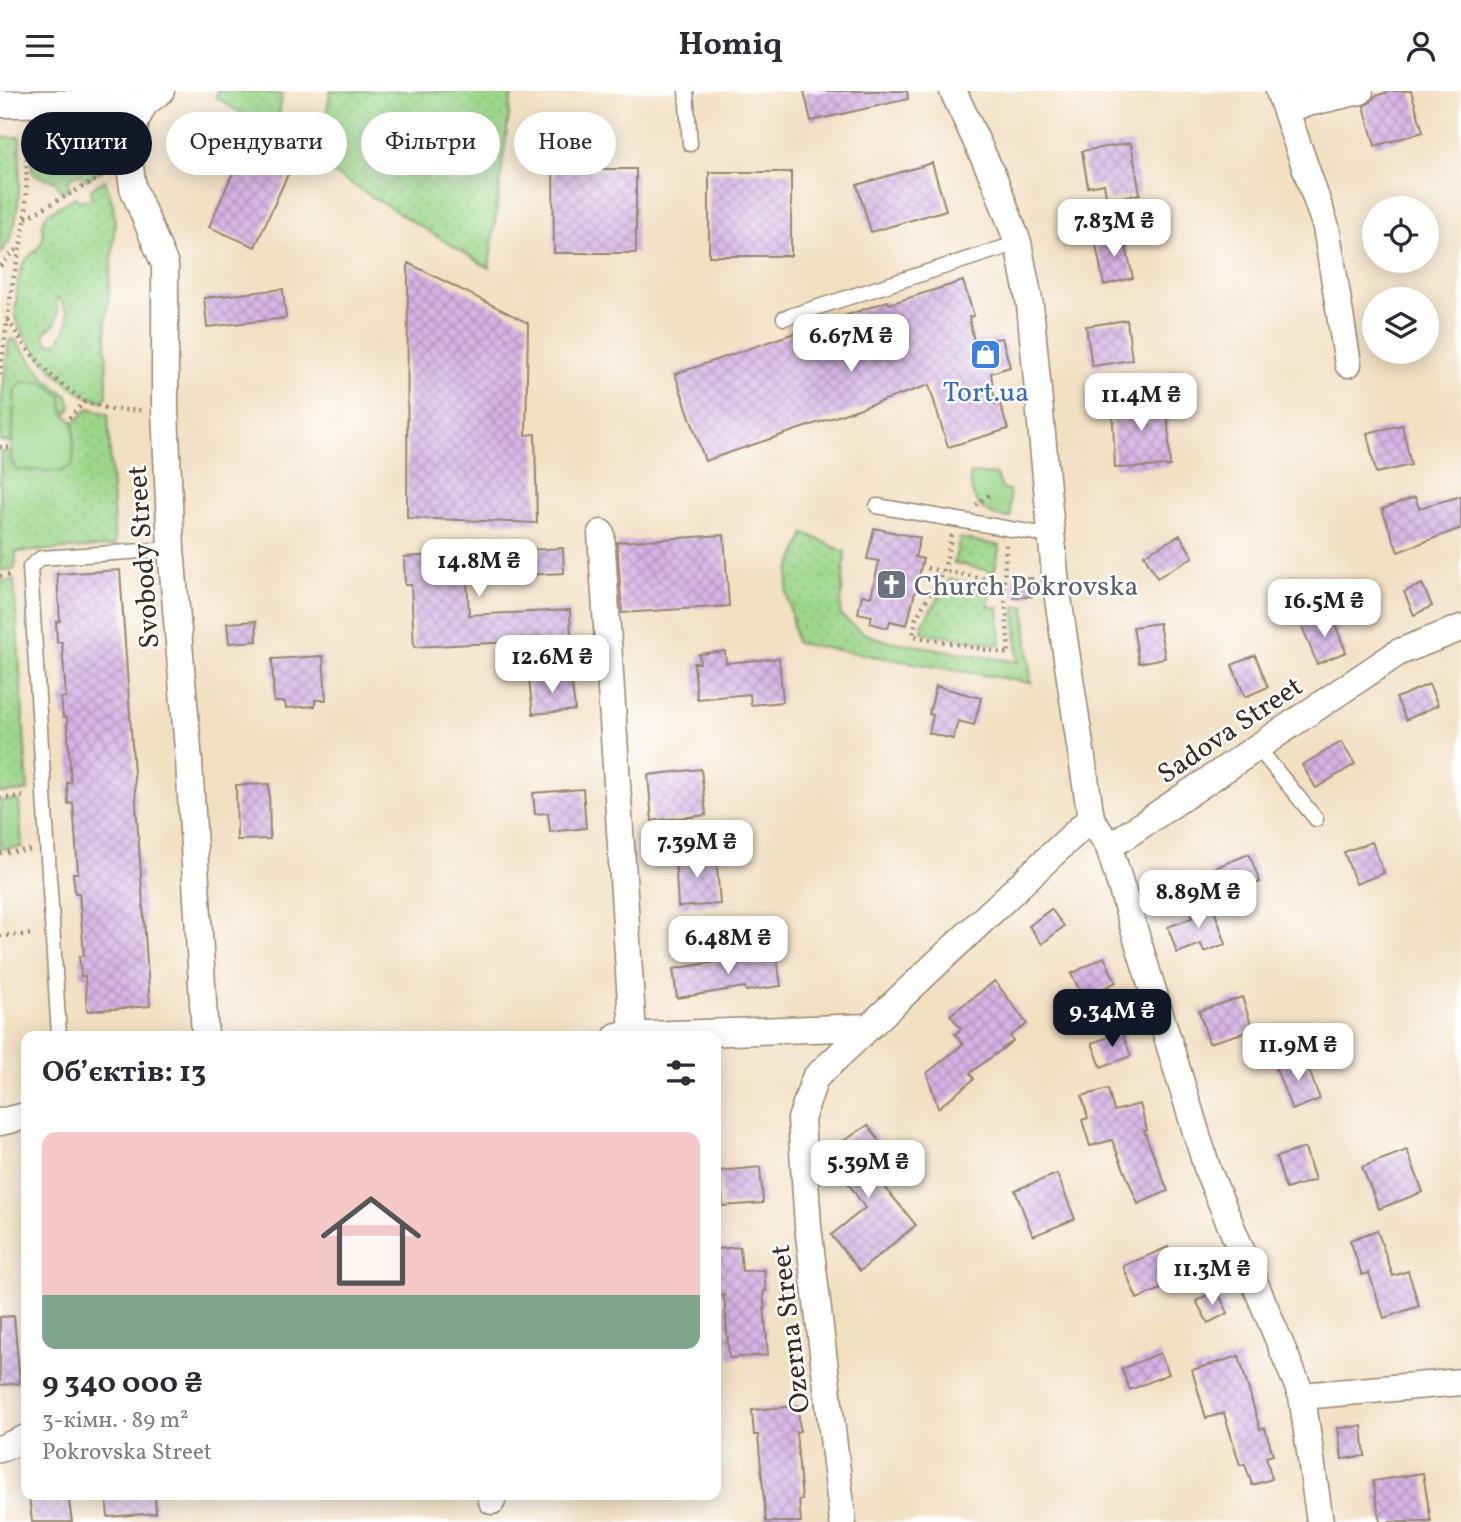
<!DOCTYPE html>
<html lang="uk">
<meta charset="utf-8">
<style>
:root{--surface:#fff;--page:#f7f7f7;--text:#2b2b33;--muted:#7c7c81;--line:#e1e1e2;--accent:#111827}
body{margin:0;font-family:Vollkorn,serif;background:var(--page);color:var(--text);height:100vh;display:flex;flex-direction:column;font-size:26px;white-space:nowrap}
*{box-sizing:border-box;margin:0}
p{font-size:23px;color:var(--muted)}
.icon{flex:none;width:38px;height:38px;fill:none;stroke:currentColor;stroke-width:2;stroke-linecap:round;stroke-linejoin:round}
.map{position:relative;flex:1;overflow:hidden}
.panel{position:absolute;left:21px;top:940px;width:700px;height:469px;display:flex;flex-direction:column;background:var(--surface);border-radius:14px;box-shadow:0 4px 18px #0003}
.panel>*{flex:none}
.guide{position:absolute;left:21px;top:21px;width:700px;height:63px;display:flex;gap:14px}
.buttons{position:absolute;left:1362px;top:105px;display:grid;gap:14px}
.buttons a{display:grid;place-items:center;width:77px;height:77px;border-radius:50%;background:var(--surface);box-shadow:0 4px 18px #0003;font-size:35px}
.price{position:absolute;translate:-50% -60px;padding:0 16px;border-radius:14px;background:#fff;color:#222;font-size:23px;line-height:46px;filter:drop-shadow(0 2px 4px #0008)}
.price::after{content:'';position:absolute;left:50%;top:42px;width:21px;height:16px;margin-left:-10px;background:inherit;clip-path:polygon(0 0,100% 0,50% 100%)}
.price.active{background:var(--accent);color:#fff}
ul{padding:0;list-style:none}
li{display:grid;align-content:center;gap:14px;height:371px;padding:0 21px}
li+li{border-top:2px solid var(--line)}
li span{display:grid;place-items:center;height:217px;border-radius:14px;color:#555}
li>.icon{margin-inline-start:auto}
span .icon{width:126px;height:126px;fill:#fffc;stroke-width:1}
li b{font-size:30px}
h2{display:flex;justify-content:space-between;align-items:center;height:84px;padding:0 21px;font-size:30px}
.pill{padding:0 24px;border-radius:32px;background:var(--surface);box-shadow:0 4px 18px #0003;font-size:24px;line-height:63px}
.pill.active{background:var(--accent);color:#fff}
header{display:flex;justify-content:space-between;align-items:center;height:91px;padding:0 21px;background:var(--surface);font-size:32px;font-weight:700}
.map>svg:first-child{display:block}
</style>
<header><svg class="icon" aria-label="menu" viewBox="0 0 24 24"><path d="M4 6h16M4 12h16M4 18h16"/></svg>Homiq<svg class="icon" aria-label="person" viewBox="0 0 24 24"><circle cx="12" cy="8" r="4"/><path d="M4 21q1-7 8-7t8 7"/></svg></header>
<div class="map">
<svg width="1461" height="1431" viewBox="0 0 1461 1431">
<defs>
<pattern id="grass-dots" width="8" height="8" patternUnits="userSpaceOnUse" patternTransform="scale(1.75)"><rect width="8" height="8" fill="#9cd68a"/><path d="M2 2h.1M6 6h.1" fill="none" stroke="#87b877" stroke-width="1.8" stroke-linecap="round"/></pattern>
<pattern id="building-cross-hatch" width="8" height="8" patternUnits="userSpaceOnUse" patternTransform="scale(1.75)"><rect width="8" height="8" fill="#d6b4e5"/><path d="M0 0l8 8M0 8l8-8" fill="none" stroke="#af93b9"/></pattern>
</defs>
<rect width="100%" height="100%" fill="#fff"/>
<filter id="ink" filterUnits="userSpaceOnUse"><feTurbulence type="fractalNoise" baseFrequency=".0143" numOctaves="2"/><feDisplacementMap in="SourceGraphic" scale="14" xChannelSelector="R" yChannelSelector="G"/><feConvolveMatrix kernelMatrix="1 2 1 2 8 2 1 2 1" color-interpolation-filters="sRGB"/></filter>
<filter id="wash" filterUnits="userSpaceOnUse"><feTurbulence type="fractalNoise" baseFrequency=".00686" numOctaves="4" result="noise"/><feDisplacementMap in="SourceGraphic" scale="28" xChannelSelector="R" yChannelSelector="G"/><feGaussianBlur stdDeviation="1.57" result="paint"/><feColorMatrix in="noise" values="0 0 0 0 0 0 0 0 0 0 0 0 0 0 0 0 0 1.4 0 .05"/><feComposite in="paint" operator="in"/></filter>
<g filter="url(#wash)">
<rect width="100%" height="100%" fill="#f2e0c3"/>
<path fill="url(#grass-dots)" stroke="#6c8054" stroke-width="2" fill-rule="evenodd" d="M217 0H259L282 4 279 24 325 33 330 0H512L489 177 315 71 216 6Z
M33 23H65L77 32 73 36 32 35Z
M32 44 78 46 84 51 101 80 86 89 79 83 72 85 68 89 70 98 62 102 55 90 35 84 32 78Z
M0 46H20C19 79 24 137 0 163Z
M105 89 113 114 115 132 106 232 107 305 103 310C98 308 92 308 87 305 66 296 20 248 15 225 17 210 16 189 22 176 31 156 48 160 42 133L47 123 75 106 79 110 89 108 92 104 91 98ZM58 207C73 222 69 236 58 252L50 253 44 248 45 241 55 233 58 219 55 210Z
M11 248 15 249 46 288 68 305 71 317 66 324 15 299 12 352 0 350V320L9 251Z
M89 317 108 323 115 455 16 461 15 478 0 479V361H11V370L73 374 74 332Z
M805 442 845 461 840 524 863 542 883 549 1018 571 1015 516 1025 515 1031 592 796 552 787 501 789 480Z
M960 447 1000 455 994 481 954 472Z
M950 488 992 497 988 515 999 517 1001 554 922 541 923 532Z
M14 489 28 700 0 702V490Z"/>
<path fill="#9cd68a" stroke="#6c8054" stroke-width="2" d="M22 291H43L62 305 63 321 74 332 73 374 62 380 17 379 11 370 15 299Z
M970 382 996 384 1002 397 1009 399 1011 427C982 425 970 411 970 382Z
M19 709 22 756 0 758V710Z"/>
<g id="blocks">
<path fill="url(#building-cross-hatch)" d="M804 0H907L908 8 811 30Z
M1391 0H1411L1423 41 1375 55 1364 15 1371 11 1375 5Z
M1131 52 1140 103 1107 109 1104 93 1088 96 1082 60Z
M242 61 289 81 255 156 209 136Z
M932 72 946 119 871 141 857 94Z
M553 78H636V162H554Z
M709 81H791V165H709Z
M1123 142 1133 187 1104 194 1095 149Z
M408 172 528 232 526 344 535 343 537 432 407 427Z
M963 190 974 225 969 226 974 251 1002 247 1010 276 991 282 995 313H1000L1008 338 948 356 929 294 705 370 675 283 888 210 889 213Z
M283 198 286 227 207 236 204 207Z
M1127 229 1132 269 1092 275 1086 235Z
M1167 306 1170 375 1115 377 1112 308Z
M1402 334 1411 374 1376 382 1367 342Z
M1461 405V437L1398 461 1382 418 1415 406 1419 417Z
M874 437 920 447 915 466 923 468 907 534 890 530 888 537 870 532 872 525 858 522 862 504 871 506 879 470 867 468Z
M724 444 729 515 622 522 617 451Z
M1180 444 1193 466 1157 487 1144 464Z
M563 457 564 482 467 487 469 524 570 519 571 548 414 556 411 494H405L404 466Z
M120 479 150 915 87 920 85 885H81L79 865H84L79 802H75L73 782H78L73 712 68 713 67 692H71L67 627 63 626 61 607 66 606 62 551H57L56 531 60 530 57 483Z
M1032 487 1033 505 1014 507 1012 488Z
M1422 493 1432 515 1414 524 1404 501Z
M1331 523 1346 561 1317 573 1302 535Z
M256 530 257 550 229 552 227 532Z
M1159 532 1165 567 1139 572 1133 536Z
M725 560 726 572 779 567 783 611 751 614 750 603 697 608 694 572H700L699 563Z
M1255 564 1268 596 1245 606 1232 574Z
M323 565 326 609H315V615L286 617 285 611H274L272 568Z
M571 585 575 619 533 623 529 589Z
M1429 593 1438 614 1406 629 1396 607Z
M936 595 981 607 974 634 958 630 953 648 929 642 933 624 929 623Z
M1341 651 1355 673 1316 697 1302 674Z
M701 678 706 724 652 730 648 684Z
M269 693 270 748 237 749 236 694Z
M583 698 586 737 550 741 548 722 535 723 533 702Z
M1372 751 1384 782 1356 793 1344 761Z
M716 762 720 813 678 816 675 765Z
M1249 763 1260 791 1220 807 1209 779Z
M1211 810 1226 853 1204 861 1201 853 1177 862 1168 836 1192 827 1189 818Z
M1051 818 1064 835 1042 853 1029 835Z
M776 861 781 895 746 900 745 896 677 907 673 878Z
M1104 866 1116 891 1084 907 1071 883Z
M995 890 1027 933 1010 945 1013 950 970 982 974 988 938 1017 927 982 963 953 955 943 961 938 950 924Z
M1242 906 1253 939 1209 952 1199 920Z
M1122 941 1131 965 1101 976 1092 952Z
M1303 964 1320 1008 1292 1019 1275 975Z
M1108 998 1114 1020 1140 1013 1147 1039 1144 1040 1168 1100 1138 1113 1112 1049 1090 1055 1082 1029 1088 1027 1082 1005Z
M868 1034 893 1070 874 1083 916 1134 860 1180 831 1144 865 1117 827 1061Z
M1305 1057 1315 1089 1286 1098 1276 1066Z
M1407 1059 1423 1101 1379 1118 1362 1076Z
M760 1076 763 1112 723 1115 720 1080Z
M1057 1083 1075 1128 1033 1145 1015 1099Z
M1377 1139 1393 1185 1408 1180 1419 1215 1384 1227 1369 1182 1362 1184 1350 1149Z
M740 1156 742 1180 764 1179 766 1200H763L768 1264 729 1267 724 1204 716 1205V1158Z
M1168 1156 1182 1189 1137 1208 1123 1175Z
M1217 1199 1228 1222 1208 1232 1196 1210Z
M14 1225 20 1292 0 1294V1226Z
M1160 1262 1169 1283 1130 1299 1121 1278Z
M1239 1265 1260 1338 1265 1337 1273 1364 1266 1366 1272 1388 1252 1394 1245 1373 1240 1374 1224 1322 1206 1327 1192 1279Z
M798 1315 800 1340 796 1341 802 1409H799L801 1431H766L758 1344H754L752 1319Z
M1362 1335 1365 1365 1342 1368 1338 1337Z
M1423 1382 1431 1431H1380L1373 1390Z
M29 1404H68L72 1431H32Z
M106 1404H155L156 1422 108 1426Z"/>
</g>
</g>
<g filter="url(#ink)">
<use href="#blocks" fill-opacity="0" stroke="#968570" stroke-width="2"/>
<g fill="none" stroke-linecap="round" stroke-linejoin="round">
<defs>
<path id="service" d="M686 0 690 53
M784 227 1018 152
M877 415 1052 445
M1258 657 1316 728
M59 945 30 476 41 467 171 458"/>
<path id="minor" d="M161 0 145 12 136 29 129 69 133 97 165 174V318L171 458 189 670 205 945
M953 0 995 90 1018 152 1030 214 1056 494 1091 727 1109 756 1208 1080 1302 1305 1320 1431
M1279 0 1326 136 1348 273
M0 13 145 12
M1286 17 1360 0
M601 442 633 943
M1109 756 1399 561 1461 537
M617 945 869 936
M0 1031 26 1025
M1302 1305 1461 1291
M0 1358 26 1347
M491 1404 492 1410
M843 1431 808 1135 801 1028 815 987 1091 727"/>
</defs>
<use href="#service" stroke="#968570" stroke-width="17"/>
<use href="#minor" stroke="#968570" stroke-width="29"/>
<path stroke="#968570" stroke-width="4.5" stroke-dasharray="2 5" stroke-linecap="butt" d="M38 40 110 44
M26 127 108 82
M0 175 19 156
M8 229 24 254 49 283 85 311 113 319H143
M0 284 12 195 26 127 27 36
M69 327 85 311
M0 356 12 357
M976 414 992 402
M952 444 944 479 916 527 913 545 1009 563 1004 491 1006 453
M927 477 1004 491
M0 485 12 484
M0 707 26 705
M0 762 31 759
M0 845 35 843"/>
<use href="#service" stroke="#fff" stroke-width="14"/>
<use href="#minor" stroke="#fff" stroke-width="26"/>
</g>
</g>
<defs>
<symbol id="shop-square" viewBox="-11 -11 22 22"><rect x="-9" y="-9" width="18" height="18" rx="4" fill="#3f7fe0" stroke="#fff"/><path d="M-5-2.5h2.3a2.7 3.5 0 0 1 5.4 0H5L5.5 6h-11ZM-1.5-2.5h3a1.5 2.3 0 0 0-3 0Z" fill="#fff"/></symbol>
<symbol id="church-square" viewBox="-11 -11 22 22"><rect x="-9" y="-9" width="18" height="18" rx="4" fill="#6b7280" stroke="#fff"/><path d="M-1.2-6h2.4v3.5h3.3v2.4h-3.3V6h-2.4V-.1h-3.3v-2.4h3.3Z" fill="#fff"/></symbol>
</defs>
<g fill-rule="evenodd">
<use href="#shop-square" x="968" y="246" width="35" height="35"/>
<use href="#church-square" x="874" y="476" width="35" height="35"/>
</g>
<g text-anchor="middle" stroke-width="5" stroke-linejoin="round" paint-order="stroke">
<g font-size="28" fill="#366cbe" stroke="#fff">
<text x="986" y="310">Tort.ua</text>
</g>
<g font-size="28" fill="#3b2a1e" stroke="#fff">
<text transform="translate(142 466) rotate(-94)" y="10">Svobody Street</text>
<text transform="translate(1229 638) rotate(-34)" y="10">Sadova Street</text>
<text transform="translate(789 1238) rotate(-97)" y="10">Ozerna Street</text>
</g>
<g font-size="28" fill="#5b616d" stroke="#fff" text-anchor="start">
<text x="914" y="504">Church Pokrovska</text>
</g>
</g>
</svg>
<div class="buttons">
<a><svg class="icon" aria-label="locate" viewBox="0 0 24 24"><circle cx="12" cy="12" r="6"/><path d="M12 2v4M12 18v4M2 12h4M18 12h4"/></svg></a>
<a><svg class="icon" aria-label="layers" viewBox="0 0 24 24"><path d="M12 4l9 5-9 5-9-5zM3 14l9 5 9-5"/></svg></a>
</div>
<b class="price" style="left:1114px;top:168px">7.83M ₴</b>
<b class="price" style="left:851px;top:283px">6.67M ₴</b>
<b class="price" style="left:1141px;top:342px">11.4M ₴</b>
<b class="price" style="left:479px;top:508px">14.8M ₴</b>
<b class="price" style="left:1324px;top:548px">16.5M ₴</b>
<b class="price" style="left:552px;top:604px">12.6M ₴</b>
<b class="price" style="left:697px;top:789px">7.39M ₴</b>
<b class="price" style="left:1198px;top:839px">8.89M ₴</b>
<b class="price" style="left:728px;top:885px">6.48M ₴</b>
<b class="price active" style="left:1112px;top:958px">9.34M ₴</b>
<b class="price" style="left:1298px;top:992px">11.9M ₴</b>
<b class="price" style="left:868px;top:1109px">5.39M ₴</b>
<b class="price" style="left:1212px;top:1216px">11.3M ₴</b>
<div class="guide">
<a class="pill active">Купити</a>
<a class="pill">Орендувати</a>
<a class="pill">Фільтри</a>
<a class="pill">Нове</a>
</div>
<section class="panel">
<h2>Об’єктів: 13<svg class="icon" aria-label="filters" viewBox="0 0 24 24"><path d="M4 7h16M4 17h16"/><circle cx="9" cy="7" r="2"/><circle cx="15" cy="17" r="2"/></svg></h2>
<ul>
<li><span style="background:linear-gradient(#f6c9c9 75%,#7fa58c 0)"><svg class="icon" aria-label="home" viewBox="0 0 24 24"><path d="M3 11l9-7 9 7M6 9v11h12V9"/></svg></span><div><b>9 340 000 ₴</b><p>3-кімн. · 89 m²</p><p>Pokrovska Street</p></div></li>
</ul>
</section>
</div>
